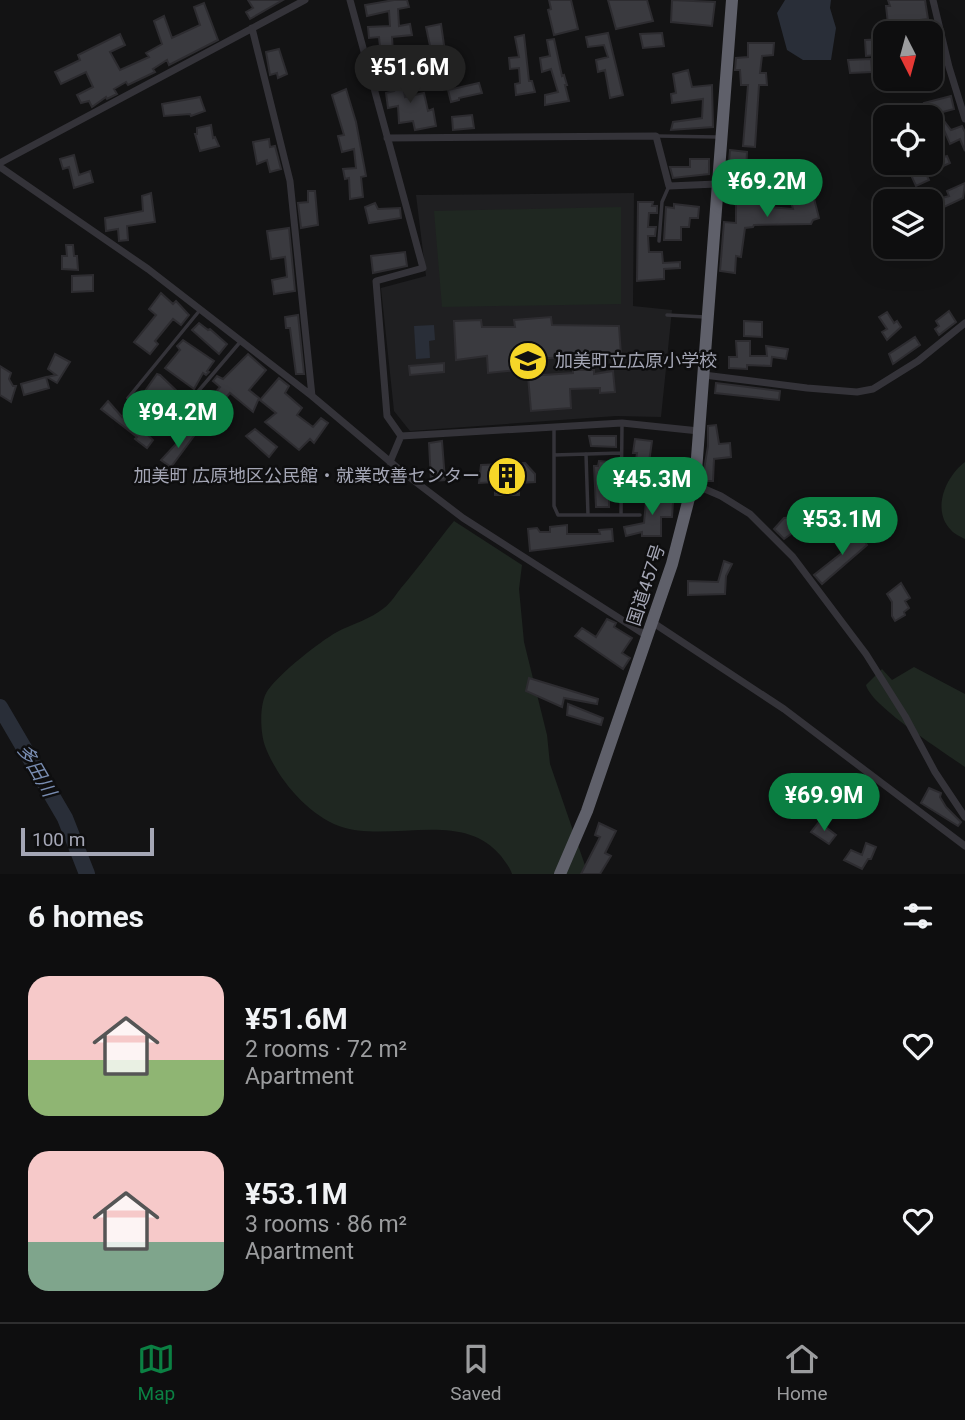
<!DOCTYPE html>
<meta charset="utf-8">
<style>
:root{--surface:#0e0e0f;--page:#1c1c1d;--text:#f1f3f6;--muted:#9b9c9e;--line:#2e2e2f;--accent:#0b8043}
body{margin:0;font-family:Roboto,"Noto Sans JP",sans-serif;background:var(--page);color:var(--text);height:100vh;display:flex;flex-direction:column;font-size:26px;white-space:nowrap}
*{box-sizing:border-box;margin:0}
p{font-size:23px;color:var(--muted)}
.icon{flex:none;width:38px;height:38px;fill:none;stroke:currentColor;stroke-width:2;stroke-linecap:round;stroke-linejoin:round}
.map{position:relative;height:874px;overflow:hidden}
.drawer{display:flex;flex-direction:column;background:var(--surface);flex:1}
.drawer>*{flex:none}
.needle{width:46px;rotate:174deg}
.tools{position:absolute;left:873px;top:21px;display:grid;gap:14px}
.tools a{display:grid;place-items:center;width:70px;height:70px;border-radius:14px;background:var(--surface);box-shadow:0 7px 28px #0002,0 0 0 2px var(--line);font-size:35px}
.scale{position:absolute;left:21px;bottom:18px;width:133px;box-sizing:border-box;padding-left:7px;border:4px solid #a4a6b5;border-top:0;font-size:19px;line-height:24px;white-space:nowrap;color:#a4a6b5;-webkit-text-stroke:5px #0e0e0f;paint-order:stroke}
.price{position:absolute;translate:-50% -60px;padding:0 16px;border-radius:24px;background:var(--accent);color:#fff;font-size:23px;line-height:46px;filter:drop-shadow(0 2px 4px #0008)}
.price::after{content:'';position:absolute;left:50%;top:42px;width:21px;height:16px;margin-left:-10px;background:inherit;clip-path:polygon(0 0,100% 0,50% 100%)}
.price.on{background:#222;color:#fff}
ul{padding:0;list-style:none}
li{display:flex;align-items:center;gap:21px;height:175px;padding:0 28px}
li span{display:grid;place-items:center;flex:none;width:196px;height:140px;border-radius:21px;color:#555}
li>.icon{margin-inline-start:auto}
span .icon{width:84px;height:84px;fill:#fffc;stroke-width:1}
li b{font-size:30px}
h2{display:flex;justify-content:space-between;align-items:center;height:84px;padding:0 28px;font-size:30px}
.menu{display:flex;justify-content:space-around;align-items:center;height:98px;border-top:2px solid var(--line);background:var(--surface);font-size:19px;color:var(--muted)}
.menu a{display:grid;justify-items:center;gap:4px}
.menu .on{color:var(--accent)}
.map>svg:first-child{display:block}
</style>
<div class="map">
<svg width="965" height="874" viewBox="0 0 965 874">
<rect width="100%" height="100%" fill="#131314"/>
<path fill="#1f1f21" d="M634 193 633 306 672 310 661 417 616 416 410 431 394 411 381 288 426 276 416 195Z"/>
<path fill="#1f2721" d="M621 207V304L442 307 434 211Z
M965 462V539C961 537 954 534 951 530 931 510 946 476 965 462Z
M454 521 522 565 519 589 524 642 547 735 550 764 588 874H512C510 867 505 862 501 856 462 808 389 844 339 826 307 814 277 778 265 746 260 732 259 702 268 690 280 673 319 642 337 632 352 624 371 619 384 608 391 603 396 594 401 588 420 566 436 543 454 521Z
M914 667 965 694V767C944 752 871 706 866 685L882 669 892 680Z"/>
<path fill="#292e38" d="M785 0H831L830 8 836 28 831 60H803L787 50 777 13Z
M434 325 435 340 429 341 430 358 416 359 414 326Z"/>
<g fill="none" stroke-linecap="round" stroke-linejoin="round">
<path stroke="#292e38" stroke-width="16" d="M0 707 65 818 87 874"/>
</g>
<path fill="#3a3a3f" stroke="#2d2c30" stroke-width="2" d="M248 0H283L250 19 246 12 253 8Z
M394 0H407L409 7 398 9 399 26 410 24 412 35 392 37 394 67H382L379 37 369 38 368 27 390 26 389 11 367 16 365 5Z
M549 0H571L578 29 554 35 548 10 551 9Z
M608 0H647L653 21 616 29Z
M672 0 715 2 712 26 671 22Z
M888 0H925L928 19 888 24 886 6H890Z
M204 3 218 40 169 65 167 60 153 69 155 72 128 85 126 82 114 89 117 94 107 99 106 97 92 107 89 101 81 103 77 95 93 87 86 72 61 84 55 72 80 60 78 55 120 34 125 45 110 52 120 70 149 57 146 53 162 44 154 21 164 16 172 38 200 25 194 7Z
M441 24 445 52 432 55 426 27Z
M608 33 623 95 610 98 605 70 598 72 596 60 608 57 604 45 588 47 586 37Z
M662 33 664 46 643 48 640 34Z
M524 35 529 81H532L535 92 516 95 515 84 520 83 519 68 510 69 509 58 519 57 515 37Z
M554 39 562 76 564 75 567 85H565L569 101 545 105V95L558 92 551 69 542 72 540 58 550 56 547 40Z
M886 39V54L866 56 865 40Z
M748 43H774L773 55 762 56 760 73H766L767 85H759L755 147 743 146 748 85H741L740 70H735L736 58 748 57Z
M279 49 287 74 278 78 277 73 270 75 266 52Z
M871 59 872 72 850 73 848 60Z
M688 70 692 87 712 85 713 127 671 130 673 122 702 118 703 99 672 103 671 94 676 93 673 74Z
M401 72 405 97 424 93 428 111 433 109 436 126 415 130 413 121 399 123 398 106 388 108 386 93 394 91 390 74Z
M479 83 482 93 459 98V100L451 102 448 90Z
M346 89 356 122 366 176 361 177 363 197 350 199 349 178 345 179 343 169 356 168 354 149 342 152 338 136 344 135 332 95Z
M951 96 954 109 935 114 939 119 941 117 951 130 962 126 965 132V151L960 139 950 144 941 123 931 129V115L927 116 924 103Z
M200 97 205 111 191 116 190 114 164 116 162 104Z
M472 115 474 128 453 130 452 117Z
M211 125 213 138 215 137 219 146 200 151 195 134H197V128Z
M269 139 270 147 275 146 281 169 270 172 267 160 257 164 253 142Z
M730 150 747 152 746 173H728Z
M74 155 79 175 90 171 93 182 74 188 69 167 63 169 60 159Z
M936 156 938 159 947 156 950 163 926 174 929 180 916 186 907 166 913 163H931V158Z
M690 159H709V174L673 178 670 167H690Z
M807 171 819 218 813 220 811 224 754 225 753 227 745 228 741 257 736 256 735 273 720 271 724 222 736 223V202L768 204 769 207 793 209 789 194 797 191 793 172Z
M965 183 963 198 942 208 940 203 942 198 949 196 947 191Z
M308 191H315L318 225 301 228 298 203 308 202Z
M151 193 155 222 127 226 128 240 119 241 118 229 106 231 105 218 143 211 142 196Z
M638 202H653L652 206H657V213H649L648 227H656L655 236H648L649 252H662L663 263 680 262V268L664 269V279L637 281Z
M375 203 378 209 400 208 401 218 369 223 365 207Z
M674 204 699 207 698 218H690L689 227H681V240H664L666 207 674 208Z
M289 228 295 291 274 294 272 280 287 277 285 257 271 259 267 231Z
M66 245H73L74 256H77L78 270 62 269V256H67Z
M405 252 407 266 373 273 371 256Z
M93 275V291L72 292V276Z
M161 293 173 304 176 301 189 315 181 325 173 319 155 341 158 344 150 354 134 342 156 315 149 309Z
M949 311 956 322 939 335 935 329 939 326 936 321Z
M887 312 894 323 897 321 901 327 887 340 882 332 887 329 879 317Z
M298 315 304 374H296L290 328H286L285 317Z
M551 317 552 325 619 326 621 355 527 359V369L488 373 487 356 456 360 454 321 481 320 482 327H515L514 320Z
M744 321 762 322V337L744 336Z
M199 323 208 330 210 329 227 344 219 354 192 330Z
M915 337 920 345 893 364 889 354Z
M183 340 214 361 207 371 209 372 206 375 203 373 194 389 165 368 180 350 177 346Z
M736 341H750V356H767L766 346 788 349 786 359 772 357 771 366 747 365V369L729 368V357H737Z
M55 354 70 362 57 383 47 377 56 375 48 369Z
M248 354 266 370 249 390 259 398 253 412 230 393 194 434 186 428 201 413 198 411 204 403 206 404 220 387 213 381 217 376 223 379Z
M444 363V372L410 375 409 366Z
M0 366 11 373 9 379 13 386H16L11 402 0 395Z
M573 370H594V374L613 371 615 392 600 393V388L570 389 571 408 531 411 528 376 573 373Z
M157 374 160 375 184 398 178 407 174 404 160 419 138 401Z
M46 377 49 388 24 395 21 384Z
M279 378 289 386 285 393 302 408 297 415 313 427 321 418 328 423 314 443 310 439 299 450 265 422 276 413 260 400Z
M716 383 780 391 779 400 715 393Z
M108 401 122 417 125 412 137 422 135 423 153 440 147 448 135 439 137 437 101 409Z
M716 425 719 444 730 443 731 457 714 459 713 481H702L708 446V426Z
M255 429 277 447 269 457 246 436Z
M188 431 194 436 171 467 161 460Z
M589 436H616V447L591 446Z
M635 439 652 441 645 491 632 489 637 453H633Z
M442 441 445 480 431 481 429 443Z
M599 461 609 462V507H596L594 466H598Z
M525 463 535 474V482L519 483V495H495V482L479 483 481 465Z
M647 491 656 492 655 501 673 502 672 517H661V536H642V532L626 536 624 527 644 523Z
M795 517 802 526 784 539 774 529 784 518Z
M567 525V534H600L599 530 612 529 613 541 530 551 528 529 537 528 540 532H550V527Z
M858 531 867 545 822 584 814 575 843 552 838 546Z
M724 561 732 564 726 576 725 594 688 595V581L718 582Z
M901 583 910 598 905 601 909 608 904 612 905 615 895 621 892 616V602L887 594Z
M607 619 616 623 614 627 632 638 622 653 630 658 623 669 575 636 582 628 596 637Z
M529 678 598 699 597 704 564 698 562 707 526 691Z
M568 704 603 718 601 725 567 715Z
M929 788 941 793 940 797 946 807 961 822 958 826 921 803Z
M819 822 836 835 829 844 811 832Z
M599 823 616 831 605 853 611 856 600 874H581L600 837 595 835Z
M866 843 876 847 871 859H868L862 869 844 860 851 850 862 855Z"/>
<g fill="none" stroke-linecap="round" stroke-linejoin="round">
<path stroke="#343339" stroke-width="3.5" d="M658 136 717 137
M659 241 662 202 669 186
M200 310 128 398 166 429 241 341
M667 315 705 317
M554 428V506L558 515H640
M586 454 588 515
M554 455 621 453
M621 515 622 425"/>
<path stroke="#343339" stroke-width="7" d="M350 0 423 268 376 281 387 416 401 436
M933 0 949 67 965 119
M252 28 290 181 312 396
M387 138 656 136 669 186 717 184
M0 163 305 0
M0 167 148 269 312 396 400 470 463 518 647 636
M704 375 807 388 857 392 873 389 918 361 965 323
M390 462 401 436 622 423 699 431
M693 484 721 496 750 514 793 557 866 654 905 716 935 772 965 817
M652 622 784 709 965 846"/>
<path stroke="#5f606a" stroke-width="12" d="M560 874 587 811 672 564 696 471 732 0"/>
</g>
<defs>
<symbol id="school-disc" viewBox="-11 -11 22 22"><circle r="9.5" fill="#f6d628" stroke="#0e0e0f"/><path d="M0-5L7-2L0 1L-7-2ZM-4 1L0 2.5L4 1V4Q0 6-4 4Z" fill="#111"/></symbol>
<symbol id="building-disc" viewBox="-11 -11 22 22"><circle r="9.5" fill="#f6d628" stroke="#0e0e0f"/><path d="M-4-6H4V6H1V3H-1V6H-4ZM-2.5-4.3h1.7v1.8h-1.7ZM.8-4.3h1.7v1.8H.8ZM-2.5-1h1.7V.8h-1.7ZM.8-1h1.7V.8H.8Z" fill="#111"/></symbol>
</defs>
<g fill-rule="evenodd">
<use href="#school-disc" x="506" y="339" width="44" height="44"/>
<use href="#building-disc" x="485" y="454" width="44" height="44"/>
</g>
<g text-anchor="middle" stroke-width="5" stroke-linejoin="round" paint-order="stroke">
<g font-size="18" fill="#a4a6b5" stroke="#0e0e0f" text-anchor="start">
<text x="555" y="367">加美町立広原小学校</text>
<text x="480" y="482" text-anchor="end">加美町 広原地区公民館・就業改善センター</text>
</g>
<g font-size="18" fill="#a4a6b5" stroke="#0e0e0f">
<text transform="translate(646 585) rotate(-72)" y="6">国道457号</text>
</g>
<g font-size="19" font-style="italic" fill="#798db2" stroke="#0e0e0f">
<text transform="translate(37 770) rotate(60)" y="7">多田川</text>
</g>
</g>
</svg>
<div class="tools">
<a><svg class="needle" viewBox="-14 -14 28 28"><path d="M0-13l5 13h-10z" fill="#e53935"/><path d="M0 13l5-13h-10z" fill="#9b9c9e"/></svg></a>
<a><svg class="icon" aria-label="locate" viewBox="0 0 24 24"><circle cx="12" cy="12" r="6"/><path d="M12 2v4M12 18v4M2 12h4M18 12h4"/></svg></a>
<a><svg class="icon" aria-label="layers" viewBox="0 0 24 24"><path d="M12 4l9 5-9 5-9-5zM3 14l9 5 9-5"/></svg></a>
</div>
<div class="scale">100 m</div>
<b class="price on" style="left:410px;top:105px">¥51.6M</b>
<b class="price" style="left:767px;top:219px">¥69.2M</b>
<b class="price" style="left:178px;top:450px">¥94.2M</b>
<b class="price" style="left:652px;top:517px">¥45.3M</b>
<b class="price" style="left:842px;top:557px">¥53.1M</b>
<b class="price" style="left:824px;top:833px">¥69.9M</b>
</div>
<section class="drawer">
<h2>6 homes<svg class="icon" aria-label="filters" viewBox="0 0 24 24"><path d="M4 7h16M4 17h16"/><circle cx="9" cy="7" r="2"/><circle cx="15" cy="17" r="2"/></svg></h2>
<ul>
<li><span style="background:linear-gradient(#f6c9c9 60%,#8fb573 0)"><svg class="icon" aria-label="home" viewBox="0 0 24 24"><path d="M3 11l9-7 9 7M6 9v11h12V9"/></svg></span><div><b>¥51.6M</b><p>2 rooms · 72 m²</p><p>Apartment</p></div><svg class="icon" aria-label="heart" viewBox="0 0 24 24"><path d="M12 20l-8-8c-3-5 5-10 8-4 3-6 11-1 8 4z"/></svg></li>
<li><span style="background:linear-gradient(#f6c9c9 65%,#7fa58c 0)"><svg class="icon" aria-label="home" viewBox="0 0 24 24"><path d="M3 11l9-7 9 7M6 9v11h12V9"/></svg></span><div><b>¥53.1M</b><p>3 rooms · 86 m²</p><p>Apartment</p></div><svg class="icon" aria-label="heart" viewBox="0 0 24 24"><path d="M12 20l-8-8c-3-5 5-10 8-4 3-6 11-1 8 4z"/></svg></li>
</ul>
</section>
<nav class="menu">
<a class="on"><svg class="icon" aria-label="map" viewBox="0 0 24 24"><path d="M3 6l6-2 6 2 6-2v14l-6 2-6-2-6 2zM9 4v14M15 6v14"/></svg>Map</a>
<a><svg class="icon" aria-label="saved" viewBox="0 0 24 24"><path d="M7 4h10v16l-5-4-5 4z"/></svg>Saved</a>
<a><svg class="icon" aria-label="home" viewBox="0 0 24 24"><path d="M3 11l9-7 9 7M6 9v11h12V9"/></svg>Home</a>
</nav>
